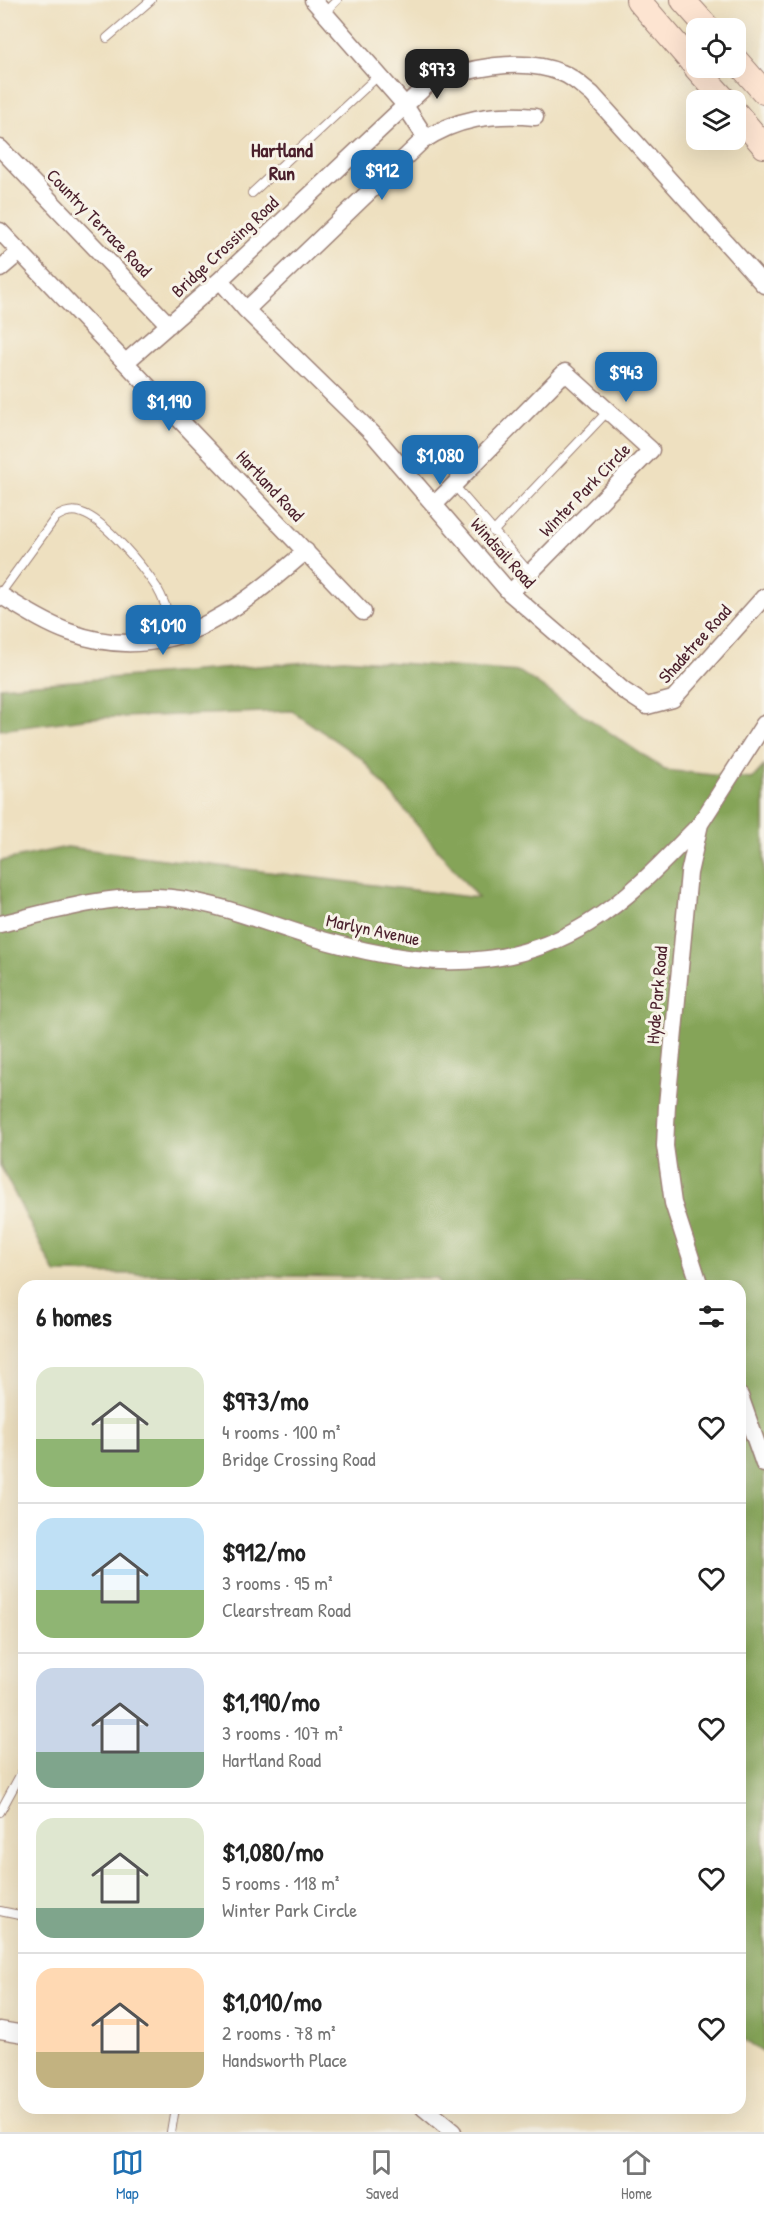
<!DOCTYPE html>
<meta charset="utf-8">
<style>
:root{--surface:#fff;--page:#f6f6f6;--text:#222;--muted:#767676;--line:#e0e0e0;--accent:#1f6fb2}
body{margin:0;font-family:"Patrick Hand",sans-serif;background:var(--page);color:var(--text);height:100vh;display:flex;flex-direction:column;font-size:22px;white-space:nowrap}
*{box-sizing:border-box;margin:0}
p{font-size:20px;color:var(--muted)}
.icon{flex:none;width:33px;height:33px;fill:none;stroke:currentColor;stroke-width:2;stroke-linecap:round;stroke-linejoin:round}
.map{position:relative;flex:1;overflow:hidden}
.drawer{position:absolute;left:18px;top:1280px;width:728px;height:834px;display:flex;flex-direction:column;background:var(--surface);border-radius:18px;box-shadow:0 6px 24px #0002}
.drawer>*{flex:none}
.buttons{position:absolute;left:686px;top:18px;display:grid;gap:12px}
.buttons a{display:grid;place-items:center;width:60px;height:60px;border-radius:12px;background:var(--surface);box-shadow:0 6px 24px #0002;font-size:30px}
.price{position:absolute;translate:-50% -51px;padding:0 14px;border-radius:12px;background:var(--accent);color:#fff;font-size:20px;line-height:39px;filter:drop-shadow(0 2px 3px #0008)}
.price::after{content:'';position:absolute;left:50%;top:36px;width:18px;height:14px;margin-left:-9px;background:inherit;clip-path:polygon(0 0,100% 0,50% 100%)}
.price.on{background:#222;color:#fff}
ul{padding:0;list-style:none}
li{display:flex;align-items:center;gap:18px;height:150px;padding:0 18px}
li+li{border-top:2px solid var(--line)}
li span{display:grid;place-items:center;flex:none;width:168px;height:120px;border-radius:18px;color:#555}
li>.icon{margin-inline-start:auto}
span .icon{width:72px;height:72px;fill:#fffc;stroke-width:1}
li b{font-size:26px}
h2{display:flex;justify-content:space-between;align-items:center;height:72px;padding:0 18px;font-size:26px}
.tabs{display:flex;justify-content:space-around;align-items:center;height:84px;border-top:2px solid var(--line);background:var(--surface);font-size:16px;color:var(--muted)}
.tabs a{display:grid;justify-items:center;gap:3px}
.tabs .on{color:var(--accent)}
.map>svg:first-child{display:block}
</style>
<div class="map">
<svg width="764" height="2132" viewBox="0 0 764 2132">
<rect width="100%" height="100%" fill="#f7f3e8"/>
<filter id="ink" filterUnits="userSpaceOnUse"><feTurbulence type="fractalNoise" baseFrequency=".0167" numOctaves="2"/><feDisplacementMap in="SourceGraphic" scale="12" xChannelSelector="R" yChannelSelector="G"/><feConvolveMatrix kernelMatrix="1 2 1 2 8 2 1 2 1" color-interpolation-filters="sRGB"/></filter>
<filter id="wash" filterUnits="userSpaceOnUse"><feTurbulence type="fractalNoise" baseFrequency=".008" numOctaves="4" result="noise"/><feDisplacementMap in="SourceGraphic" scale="24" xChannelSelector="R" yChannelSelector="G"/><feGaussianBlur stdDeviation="1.35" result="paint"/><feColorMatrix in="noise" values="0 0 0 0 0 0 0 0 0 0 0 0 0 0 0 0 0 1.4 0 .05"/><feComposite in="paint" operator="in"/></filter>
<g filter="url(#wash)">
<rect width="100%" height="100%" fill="#eee0c0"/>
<path fill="#85a458" stroke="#686242" stroke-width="1.5" d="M344 659 520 672 665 770 752 779 764 766V2053L740 2037V1286H440L437 1278 55 1273 0 1165V861L67 847 478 898 362 759 292 711 92 718 0 730V687Z"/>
</g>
<g filter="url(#ink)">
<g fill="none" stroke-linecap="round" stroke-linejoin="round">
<defs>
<path id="service" d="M324 13 337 0
M107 38 151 0
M252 193 379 75
M453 484 530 573
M493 532 608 411
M0 594 56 517C64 512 73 509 82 513 105 520 143 567 157 588 166 603 170 619 175 635
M0 1812 24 1768
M0 1911 24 1916
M171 2132 175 2108"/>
<path id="minor" d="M313 0 404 104 426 138
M0 148 169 325
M0 231 363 612
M0 269 20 252
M220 280 246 310 373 434 510 593 624 691 647 706 673 699 764 597
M246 310 421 142C456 118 493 113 535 117
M126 362 220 280 427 85C465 68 522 56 562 73 573 77 583 87 592 94L764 285
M434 505 565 372 651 450 510 593
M0 595C22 608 44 623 69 632 167 668 236 612 306 551
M0 924C50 912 103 896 156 897 206 898 257 920 305 935 402 964 497 980 589 923 630 898 667 858 700 824
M700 1286 673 1203 665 1146 667 1105 689 873 700 824 764 724
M740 1396 764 1464
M0 2030 24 2034
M424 2108 453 2132"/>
<path id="secondary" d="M638 0 696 67
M683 0 708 28
M735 59 764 92
M696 68 725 100
M735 112 764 146"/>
</defs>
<use href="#service" stroke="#9c8076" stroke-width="10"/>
<use href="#minor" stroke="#9c8076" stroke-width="19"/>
<use href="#secondary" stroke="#9c8076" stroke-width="26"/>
<use href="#service" stroke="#fff" stroke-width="8"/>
<use href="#minor" stroke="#fff" stroke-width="16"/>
<use href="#secondary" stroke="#fde4d1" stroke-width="24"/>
</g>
</g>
<g text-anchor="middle" stroke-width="6" stroke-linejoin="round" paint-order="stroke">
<g font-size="18" fill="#4a1f2b" stroke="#f7f3e8">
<text transform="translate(99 223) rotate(46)" y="6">Country Terrace Road</text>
<text transform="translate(225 247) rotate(-43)" y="6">Bridge Crossing Road</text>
<text transform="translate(270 486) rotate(47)" y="6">Hartland Road</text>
<text transform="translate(585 490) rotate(-46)" y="6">Winter Park Circle</text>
<text transform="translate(503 553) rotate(48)" y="6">Windsail Road</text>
<text transform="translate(695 644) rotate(-48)" y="6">Shadetree Road</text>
<text transform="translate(373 930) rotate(12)" y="6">Marlyn Avenue</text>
<text transform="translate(657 995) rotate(-85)" y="6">Hyde Park Road</text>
</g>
<g font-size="20" font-weight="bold" fill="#4a1f2b" stroke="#f7f3e8">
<text x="282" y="157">Hartland<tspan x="282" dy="23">Run</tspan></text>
</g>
</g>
</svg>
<div class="buttons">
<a><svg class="icon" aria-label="locate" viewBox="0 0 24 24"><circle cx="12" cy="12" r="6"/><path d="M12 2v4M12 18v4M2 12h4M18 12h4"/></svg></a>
<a><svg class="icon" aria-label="layers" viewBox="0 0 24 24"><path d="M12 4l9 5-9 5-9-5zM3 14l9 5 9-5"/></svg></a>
</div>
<b class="price on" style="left:437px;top:100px">$973</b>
<b class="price" style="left:382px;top:201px">$912</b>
<b class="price" style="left:626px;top:403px">$943</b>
<b class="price" style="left:169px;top:432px">$1,190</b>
<b class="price" style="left:440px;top:486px">$1,080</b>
<b class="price" style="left:163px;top:656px">$1,010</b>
<section class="drawer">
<h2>6 homes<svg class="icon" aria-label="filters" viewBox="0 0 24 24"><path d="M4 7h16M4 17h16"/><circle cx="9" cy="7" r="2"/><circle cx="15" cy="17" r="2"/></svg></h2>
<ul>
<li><span style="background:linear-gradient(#dfe7d0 60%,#8fb573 0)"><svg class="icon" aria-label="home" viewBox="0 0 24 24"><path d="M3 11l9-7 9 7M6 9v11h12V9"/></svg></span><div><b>$973/mo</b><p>4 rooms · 100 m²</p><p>Bridge Crossing Road</p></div><svg class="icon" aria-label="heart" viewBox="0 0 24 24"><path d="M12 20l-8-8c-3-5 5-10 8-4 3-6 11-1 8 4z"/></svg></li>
<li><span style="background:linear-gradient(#bfe0f5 60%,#8fb573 0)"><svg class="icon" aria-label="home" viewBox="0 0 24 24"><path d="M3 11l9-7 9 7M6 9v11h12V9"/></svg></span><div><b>$912/mo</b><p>3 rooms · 95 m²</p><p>Clearstream Road</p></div><svg class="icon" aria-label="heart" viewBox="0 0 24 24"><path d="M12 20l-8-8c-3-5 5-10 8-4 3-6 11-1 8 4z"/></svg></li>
<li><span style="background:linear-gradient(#c9d6e8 70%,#7fa58c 0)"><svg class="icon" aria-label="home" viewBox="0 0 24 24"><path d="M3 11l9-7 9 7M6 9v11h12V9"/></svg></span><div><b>$1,190/mo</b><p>3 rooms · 107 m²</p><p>Hartland Road</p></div><svg class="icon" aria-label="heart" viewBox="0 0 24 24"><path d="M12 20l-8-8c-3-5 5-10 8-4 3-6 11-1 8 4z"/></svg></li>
<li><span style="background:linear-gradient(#dfe7d0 75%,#7fa58c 0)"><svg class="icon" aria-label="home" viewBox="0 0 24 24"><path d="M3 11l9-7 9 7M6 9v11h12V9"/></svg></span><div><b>$1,080/mo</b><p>5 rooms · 118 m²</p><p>Winter Park Circle</p></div><svg class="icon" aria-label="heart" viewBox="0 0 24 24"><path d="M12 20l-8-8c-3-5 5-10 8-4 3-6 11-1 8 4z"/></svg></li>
<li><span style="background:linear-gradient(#ffd9b3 70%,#c2b280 0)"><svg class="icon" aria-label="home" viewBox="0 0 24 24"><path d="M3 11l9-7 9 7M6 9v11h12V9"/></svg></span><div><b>$1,010/mo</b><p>2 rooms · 78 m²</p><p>Handsworth Place</p></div><svg class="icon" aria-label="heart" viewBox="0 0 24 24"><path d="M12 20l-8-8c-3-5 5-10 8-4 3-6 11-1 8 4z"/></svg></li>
</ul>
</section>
</div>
<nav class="tabs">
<a class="on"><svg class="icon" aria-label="map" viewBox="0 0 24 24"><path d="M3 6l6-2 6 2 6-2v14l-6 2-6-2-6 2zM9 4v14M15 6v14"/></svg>Map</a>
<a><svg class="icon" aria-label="saved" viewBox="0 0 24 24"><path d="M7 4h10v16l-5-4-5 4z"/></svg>Saved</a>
<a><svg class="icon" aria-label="home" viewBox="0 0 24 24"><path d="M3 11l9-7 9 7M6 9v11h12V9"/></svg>Home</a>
</nav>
